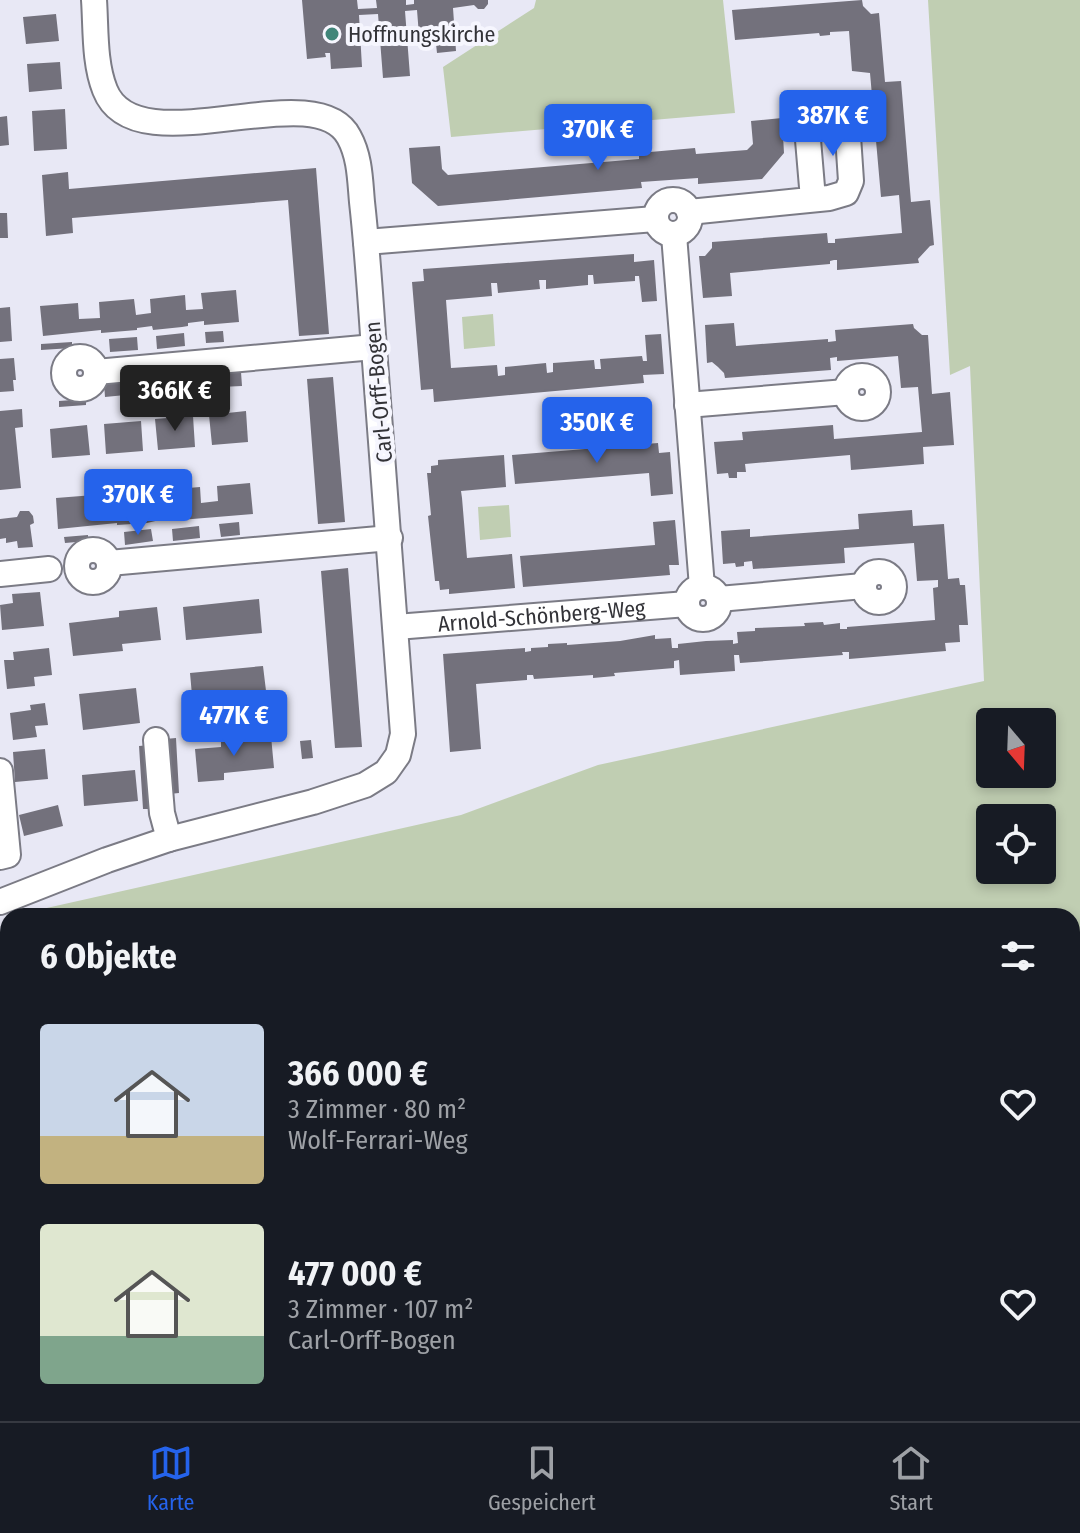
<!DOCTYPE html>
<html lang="de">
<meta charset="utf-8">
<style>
:root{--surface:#171b24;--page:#242831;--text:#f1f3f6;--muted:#9ea1a6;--line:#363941;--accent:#2563eb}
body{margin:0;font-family:"Fira Sans Condensed",sans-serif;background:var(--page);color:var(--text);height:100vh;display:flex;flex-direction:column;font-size:30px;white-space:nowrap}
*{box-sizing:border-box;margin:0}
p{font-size:26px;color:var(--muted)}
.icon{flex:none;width:44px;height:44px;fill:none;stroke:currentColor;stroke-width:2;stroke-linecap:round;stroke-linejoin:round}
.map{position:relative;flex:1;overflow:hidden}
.sheet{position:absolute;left:0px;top:908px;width:1080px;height:514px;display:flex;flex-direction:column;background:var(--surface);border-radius:24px 24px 0 0;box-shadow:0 4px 12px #0003}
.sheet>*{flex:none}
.needle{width:52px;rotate:161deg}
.tools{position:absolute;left:976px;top:708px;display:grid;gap:16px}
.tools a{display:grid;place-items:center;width:80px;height:80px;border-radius:8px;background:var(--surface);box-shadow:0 4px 12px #0003;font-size:40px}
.price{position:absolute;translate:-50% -68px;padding:0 18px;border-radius:8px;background:var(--accent);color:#fff;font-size:26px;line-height:52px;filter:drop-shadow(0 2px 4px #0008)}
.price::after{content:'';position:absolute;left:50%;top:48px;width:24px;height:18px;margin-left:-12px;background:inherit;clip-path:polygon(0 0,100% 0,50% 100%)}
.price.current{background:#222;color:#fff}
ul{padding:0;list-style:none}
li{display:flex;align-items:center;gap:24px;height:200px;padding:0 40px}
li span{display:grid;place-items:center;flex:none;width:224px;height:160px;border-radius:8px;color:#555}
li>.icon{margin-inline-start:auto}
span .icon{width:96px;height:96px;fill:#fffc;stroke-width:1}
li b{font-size:34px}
h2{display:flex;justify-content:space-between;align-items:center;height:96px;padding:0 40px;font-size:34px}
.tabs{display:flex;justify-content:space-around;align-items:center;height:112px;border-top:2px solid var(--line);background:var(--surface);font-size:22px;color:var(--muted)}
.tabs a{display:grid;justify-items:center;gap:4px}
.tabs .current{color:var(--accent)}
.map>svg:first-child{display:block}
</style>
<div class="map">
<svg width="1080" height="1421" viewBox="0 0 1080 1421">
<rect width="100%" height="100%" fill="#e8e8f5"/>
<path fill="#c0ceb2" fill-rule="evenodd" d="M536 0H723L735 113 451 137 443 67 534 8Z
M928 0H1080V1421H103L102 1414H1072V916H11L461 815 598 765 984 681 970 366 950 375ZM990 722H1042V774H990ZM990 818H1042V870H990Z
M493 314 495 346 464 349 462 317Z
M509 505 511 537 480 540 478 507Z"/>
<path fill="#73717c" d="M302 0H357L358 9 377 8 376 0H406V5L414 4V0H488V4L484 9H478L474 5 453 8 456 51 437 53 436 44 420 48 417 10 405 11 410 76 383 78 378 14 359 15 362 67 331 69 330 53H325L326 57 307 59Z
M862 0 863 6 871 14 879 13 885 82 901 81 911 202 930 200 934 245 930 246 918 259 919 263 837 270V260H834L830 261V264L730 273 732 296 703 298 699 256H705L712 248V242L827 233 828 243H835V239L902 233 899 195 881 197 870 73 852 71 849 31 830 32V35L820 36 819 33 735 40 732 10Z
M56 14 59 41 26 44 23 17Z
M60 62 62 89 29 92 27 64Z
M65 109 67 149 34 151 32 111Z
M7 116 9 145 0 146V117Z
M782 118 784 153 762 179 698 184V178L641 182 642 188 438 206 412 183 409 148 440 146 442 169 448 175 639 159V153L695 148 696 154 747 150 753 144 751 121Z
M316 168 329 334 299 336 288 200 72 218 73 233 46 236 42 175 68 172 69 189Z
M0 213H7L8 238H0Z
M634 254V262L654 260 657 301 642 302 639 276H635V281L594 284 593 275H588V285L546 289V280H539L540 289 498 293 497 283H491L492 296 446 300 451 368 497 365 498 376 505 375V367L546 363 547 373 553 372V363L594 360 595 369H601L600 359 642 356 643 361H647L645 335 661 334 664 374 643 375 644 383 434 402 433 389 421 390 412 282 424 281 423 269Z
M236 290 239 322 204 325V321L188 323V326L182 327 153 330 152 326 137 328V330L101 333V330L43 336 40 306 78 303 79 319 100 318 99 302 134 299 136 315 151 313 150 299 185 295 186 310 203 309 201 293Z
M10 307 12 341 0 342V308Z
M734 323 736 346 828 339V342L836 341 835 330 913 324 914 328 922 335H928L932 394 950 392 954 445 923 447 924 464 851 470 850 455 745 464 746 472H737V478H729L728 473 717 474 714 442 743 440 742 432 833 425 834 439 922 432 918 387 901 388 898 356 837 361V357L830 358 831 370 725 378 724 373 718 367 712 362 707 363 705 325Z
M223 331 224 342 206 343 205 332Z
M184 333 185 346 157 349 156 336Z
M137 337 138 350 110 352 109 339Z
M72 342V348L41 350V344Z
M14 358 16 380H13L14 391 0 392V359Z
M241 372 242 386 220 387 219 373Z
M202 375 203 389 163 392 162 378Z
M333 377 345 522 318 524 307 379Z
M145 379 146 393 105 397 104 383Z
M86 399V405L59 407V401Z
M22 409 23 427 15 428 21 488 0 490V411Z
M246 411 248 442 212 445 209 415Z
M193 416 195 447 158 450 155 419Z
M141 421 143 451 106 454 104 424Z
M87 425 90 455 52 458 50 429Z
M658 443 659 453 670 452 673 494 651 496 649 473 515 484 512 455Z
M504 455 506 487 461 491 462 498 467 558 512 554 515 588 449 594V589L440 590 439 581H435L428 516 431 515 427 473H431V466L438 465V460Z
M250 483 253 514 168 521V518L147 523 117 525V523L58 529 56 498 94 495 95 513 116 511 114 494 149 491 150 507 166 506 165 490 200 487 201 503 218 501 217 486Z
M912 510 913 526 944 524 948 579 959 578 960 585H965L968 625H959L960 642 945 643 946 651 849 659V652H842L843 655 740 663 739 655H734L735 671 680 675 679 660 674 661V668L614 673 615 676 593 678V675L534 679 533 675H527V680L476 684 481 749 450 752 443 654 525 648V652L531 651V648L548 647V644L567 643V645L620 641 655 635V639L671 638 672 648H678V644L706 641 733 640V644L738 643 737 632 755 631V628L805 626 804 623 823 622 824 625 840 623V629H847V627L935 620 933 588 938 587V580L917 581 914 543 844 548 845 563 753 569 752 561 744 562V566L736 567 735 563 723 564 721 531 750 529V537L859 529 858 514Z
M20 511H29L33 516 34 523 30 525 33 547 18 548 17 541 6 543V538L0 539V519L17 517Z
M675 520 679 565H669L670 575 523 587 520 556 655 545 653 522Z
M239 522 240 535 221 537 219 524Z
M199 526 200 538 173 541 172 529Z
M151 529 153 541 125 545 124 532Z
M88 535V541L65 543 64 537Z
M348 568 362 747 335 748 321 571Z
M40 592 44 626 2 630 0 605 13 603 12 594Z
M259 599 262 633 186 640 183 607Z
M157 607 161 640 122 644 123 651 73 656 69 623 119 617V611Z
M49 648 52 675 34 677 35 686 7 689 4 660H14L13 652Z
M263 666 267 699 193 706 190 673Z
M136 688 140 723 83 730 79 694Z
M45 703 48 725 35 726 37 737 13 740 10 713 31 710 30 705Z
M271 736 274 768 224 773V780L198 782 195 749 221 747V741Z
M176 738 179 793 169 794 165 739Z
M311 740 313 758 302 759 300 741Z
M150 745 154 809H143L139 746Z
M45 749 48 779 15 782 13 752Z
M135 770 138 801 84 806 82 775Z
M58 805 63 826 24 836 19 815Z
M8 1133V1175L0 1177V1135Z
M8 1202V1246L0 1248V1204Z
M53 1414H70L72 1421H32V1418Z"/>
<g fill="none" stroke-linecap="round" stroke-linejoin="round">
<defs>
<g id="minor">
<circle cx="673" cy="217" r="17"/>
<path d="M689 212 829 198 846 193 851 181 847 121 846 112 835 104 819 106 809 115 807 128 813 199"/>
<path d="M674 235 702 587"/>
<path d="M366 242 655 219"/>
<circle cx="80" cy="373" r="16"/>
<path d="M96 372 374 347"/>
<circle cx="862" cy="392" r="16"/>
<path d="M687 405 846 392"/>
<circle cx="93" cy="566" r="16"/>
<path d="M109 563 390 538"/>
<circle cx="879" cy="587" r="15"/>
<path d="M0 574 49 569"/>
<circle cx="703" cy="603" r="16"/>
<path d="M719 599 863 586"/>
<path id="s1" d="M396 627 687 604"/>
<path d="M156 740 162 813 169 839"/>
<path d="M0 771 8 855 0 857"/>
<path d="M0 902 107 860 169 839 313 802 365 785 386 772 398 755 403 734C394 601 382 468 373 335 370 291 367 247 362 202 360 180 360 157 349 137 315 72 136 169 105 90 94 63 96 28 94 0"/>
</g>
</defs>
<use href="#minor" stroke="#7b7b85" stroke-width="28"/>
<use href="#minor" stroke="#fff" stroke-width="24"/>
</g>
<circle fill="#408579" stroke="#f6f6fe" stroke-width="3" cx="332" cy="34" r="8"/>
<g text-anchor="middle" stroke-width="8" stroke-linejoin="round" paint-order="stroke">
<g font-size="22" fill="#333338" stroke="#f6f6fe" text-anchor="start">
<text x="348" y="42">Hoffnungskirche</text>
</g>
<g font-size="22" fill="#333338" stroke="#f6f6fe">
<text transform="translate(378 392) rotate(-95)" y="8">Carl-Orff-Bogen</text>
<text dy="8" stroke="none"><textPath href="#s1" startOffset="146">Arnold-Schönberg-Weg</textPath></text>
</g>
</g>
</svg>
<div class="tools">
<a><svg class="needle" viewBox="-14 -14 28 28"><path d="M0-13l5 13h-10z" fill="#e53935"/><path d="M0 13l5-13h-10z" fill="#9ea1a6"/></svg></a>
<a><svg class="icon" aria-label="locate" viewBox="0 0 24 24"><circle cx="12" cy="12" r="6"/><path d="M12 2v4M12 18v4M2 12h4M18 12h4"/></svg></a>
</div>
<b class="price" style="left:833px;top:158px">387K €</b>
<b class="price" style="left:598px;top:172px">370K €</b>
<b class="price current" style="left:175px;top:433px">366K €</b>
<b class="price" style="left:597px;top:465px">350K €</b>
<b class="price" style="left:138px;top:537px">370K €</b>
<b class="price" style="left:234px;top:758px">477K €</b>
<section class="sheet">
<h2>6 Objekte<svg class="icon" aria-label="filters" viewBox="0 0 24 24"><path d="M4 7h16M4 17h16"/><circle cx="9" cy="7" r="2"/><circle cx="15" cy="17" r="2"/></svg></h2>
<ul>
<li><span style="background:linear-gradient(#c9d6e8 70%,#c2b280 0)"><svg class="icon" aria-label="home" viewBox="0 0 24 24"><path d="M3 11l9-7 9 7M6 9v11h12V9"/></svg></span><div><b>366 000 €</b><p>3 Zimmer · 80 m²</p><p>Wolf-Ferrari-Weg</p></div><svg class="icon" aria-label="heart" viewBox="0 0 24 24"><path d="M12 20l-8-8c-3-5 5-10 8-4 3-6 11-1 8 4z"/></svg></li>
<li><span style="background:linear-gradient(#dfe7d0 70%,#7fa58c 0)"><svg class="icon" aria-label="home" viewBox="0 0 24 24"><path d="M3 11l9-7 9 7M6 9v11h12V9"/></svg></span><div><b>477 000 €</b><p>3 Zimmer · 107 m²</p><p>Carl-Orff-Bogen</p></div><svg class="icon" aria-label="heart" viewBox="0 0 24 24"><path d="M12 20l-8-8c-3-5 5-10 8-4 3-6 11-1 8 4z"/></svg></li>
</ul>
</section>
</div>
<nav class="tabs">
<a class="current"><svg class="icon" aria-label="map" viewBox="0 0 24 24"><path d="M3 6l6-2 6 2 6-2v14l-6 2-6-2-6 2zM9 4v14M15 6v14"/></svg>Karte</a>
<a><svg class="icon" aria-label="saved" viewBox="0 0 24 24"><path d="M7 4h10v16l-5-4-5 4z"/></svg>Gespeichert</a>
<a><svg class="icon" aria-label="home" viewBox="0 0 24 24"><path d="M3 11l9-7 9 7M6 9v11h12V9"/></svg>Start</a>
</nav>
